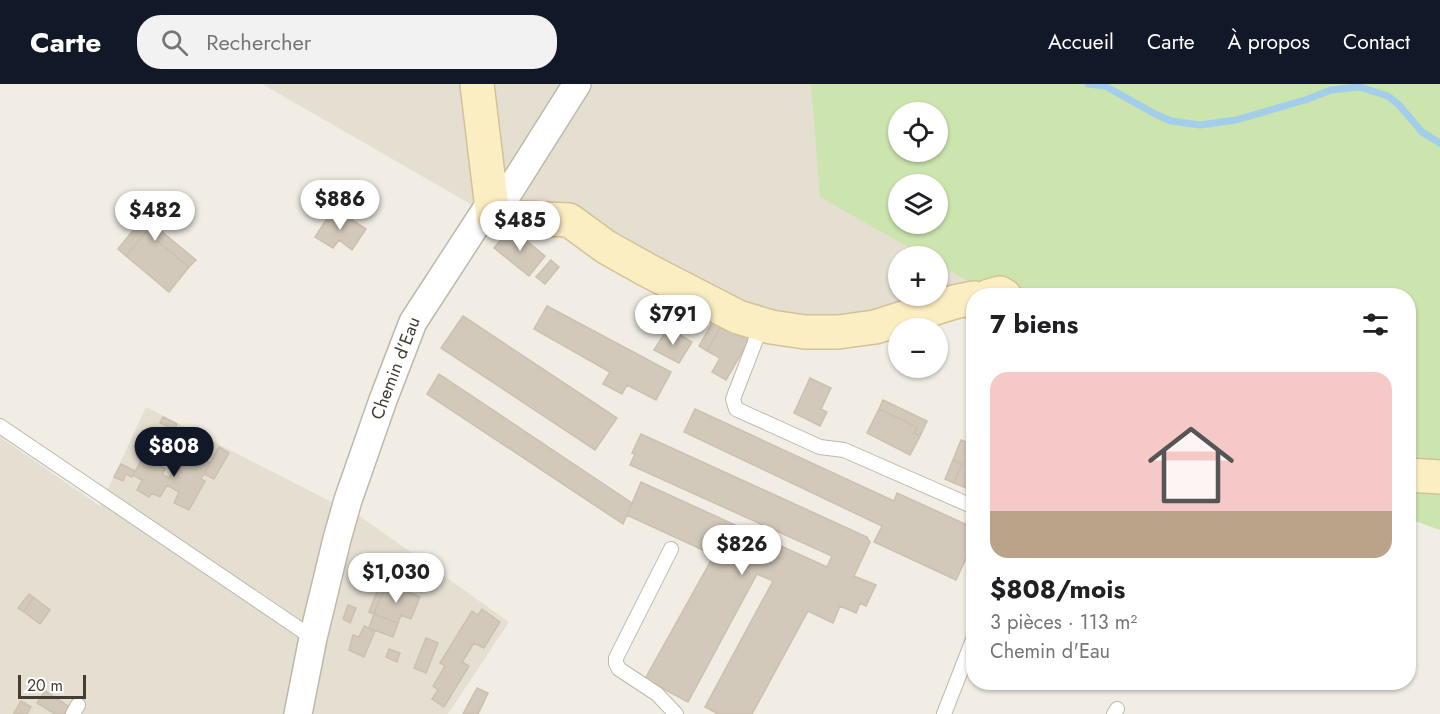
<!DOCTYPE html>
<html lang="fr">
<meta charset="utf-8">
<style>
:root{--surface:#fff;--page:#f2f2f2;--text:#202124;--muted:#757577;--accent:#111827}
body{margin:0;font-family:Jost,sans-serif;background:var(--page);color:var(--text);height:100vh;display:flex;flex-direction:column;font-size:22px;white-space:nowrap}
*{box-sizing:border-box;margin:0}
p{font-size:20px;color:var(--muted)}
.icon{flex:none;width:33px;height:33px;fill:none;stroke:currentColor;stroke-width:2;stroke-linecap:round;stroke-linejoin:round}
.map{position:relative;flex:1;overflow:hidden}
.details{position:absolute;left:966px;top:204px;width:450px;height:402px;display:flex;flex-direction:column;background:var(--surface);border-radius:24px;box-shadow:0 2px 4px #0004}
.details>*{flex:none}
.fabs{position:absolute;left:888px;top:18px;display:grid;gap:12px}
.fabs a{display:grid;place-items:center;width:60px;height:60px;border-radius:50%;background:var(--surface);box-shadow:0 2px 4px #0004;font-size:30px}
.scale{position:absolute;left:18px;bottom:15px;width:68px;box-sizing:border-box;padding-left:6px;border:3px solid #433d34;border-top:0;font-size:16px;line-height:21px;white-space:nowrap;color:#433d34;-webkit-text-stroke:4px #fff;paint-order:stroke}
.price{position:absolute;translate:-50% -51px;padding:0 14px;border-radius:21px;background:#fff;color:#222;font-size:20px;line-height:39px;filter:drop-shadow(0 2px 3px #0008)}
.price::after{content:'';position:absolute;left:50%;top:36px;width:18px;height:14px;margin-left:-9px;background:inherit;clip-path:polygon(0 0,100% 0,50% 100%)}
.price.current{background:var(--accent);color:#fff}
ul{padding:0;list-style:none}
li{display:grid;align-content:center;gap:12px;height:318px;padding:0 24px}
li span{display:grid;place-items:center;height:186px;border-radius:18px;color:#555}
li>.icon{margin-inline-start:auto}
span .icon{width:108px;height:108px;fill:#fffc;stroke-width:1}
li b{font-size:26px}
h2{display:flex;justify-content:space-between;align-items:center;height:72px;padding:0 24px;font-size:26px}
header{display:flex;align-items:center;gap:36px;box-sizing:border-box;height:84px;padding:0 30px;background:var(--accent);color:#fff}
header strong{font-size:28px}
nav{display:flex;gap:33px;margin-inline-start:auto;font-size:21px}
.search{width:420px;height:54px;background:var(--page);display:flex;align-items:center;gap:15px;box-sizing:border-box;padding:0 21px;border-radius:24px;color:var(--muted);font-size:22px}
.map>svg:first-child{display:block}
</style>
<header>
<strong>Carte</strong>
<div class="search"><svg class="icon" aria-label="search" viewBox="0 0 24 24"><circle cx="10" cy="10" r="6"/><path d="M15 15l6 6"/></svg>Rechercher</div>
<nav><a>Accueil</a><a>Carte</a><a>À propos</a><a>Contact</a></nav>
</header>
<div class="map">
<svg width="1440" height="630" viewBox="0 0 1440 630">
<rect width="100%" height="100%" fill="#f1ede4"/>
<path fill="#e5dfd2" fill-rule="evenodd" d="M262 0H1384L1005 212 805 248 606 163 493 133ZM898 28H938V68H898ZM898 100H938V140H898ZM898 172H938V212H898Z
M146 323 361 433 509 538 448 630H0V353L100 422Z"/>
<path fill="#cce4ae" fill-rule="evenodd" d="M811 0H1440V446L1409 435 1408 212 993 211 938 180V172H924L820 113ZM898 28H938V68H898ZM898 100H938V140H898Z"/>
<g fill="none" stroke-linecap="round" stroke-linejoin="round">
<path stroke="#a2ceec" stroke-width="7" d="M1088 0 1105 2 1155 30 1171 37 1200 41 1236 36 1305 16 1331 6 1359 3 1388 12 1399 21 1422 48 1440 59"/>
</g>
<path fill="#d2c9ba" stroke="#ccc0ae" stroke-width="1.5" d="M344 109 357 118 347 133 334 124Z
M334 124 366 145 352 166 339 156 333 164 315 153Z
M144 133 196 176 189 183 146 148 126 172 118 165Z
M511 144 545 172 529 192 494 164Z
M146 148 189 183 169 208 126 172Z
M551 176 559 183 545 200 536 193Z
M547 222 671 288 656 316 627 301 622 310 603 300 610 288 534 245Z
M463 232 617 334 595 366 441 264Z
M716 232 724 237 707 267 699 262Z
M724 237 751 253 726 296 712 288 720 274 707 267Z
M668 244 692 258 679 279 654 266Z
M439 290 632 419 623 440 427 310Z
M810 294 831 304 821 325 827 328 820 342 794 329Z
M883 316 927 337 920 352 914 349 917 343 879 325Z
M695 325 894 417 897 409 974 444V457L956 496 874 458 882 442 684 348Z
M879 325 917 343 914 349 920 352 910 371 867 349Z
M163 333 177 340 175 346 160 339Z
M641 350 867 453 870 458 854 492 876 501 866 522 860 519 856 529 840 522 833 539 808 527 752 630H718L705 623 773 497 757 490 688 618 645 595 714 471 627 431 641 398 827 483 832 472 630 381 635 370 632 369Z
M961 356 974 361V407L954 399 962 380 953 376Z
M219 363 229 369 214 395 204 390Z
M185 366 210 379 201 395 205 397 189 426 174 419 179 408 167 401 160 413 152 409 149 413 137 406 142 396 133 391 145 370 154 375 152 378 165 385 162 390 169 394Z
M953 376 962 380 954 399 945 395Z
M121 380 135 387 132 393 126 390 123 397 114 393Z
M381 497 387 499 374 530 369 528Z
M387 499 420 513 411 535 401 531 398 539 374 530Z
M29 510 33 513 24 528 18 524Z
M33 513 50 526 40 540 24 528Z
M348 521 356 524 350 539 343 535Z
M482 525 500 538 484 564 474 559 462 578 469 582 444 623 432 615 438 606 433 602 445 582 440 579 472 527 478 531Z
M374 530 398 539 393 553 369 544Z
M364 542 375 547 364 573 349 566 353 551 359 553Z
M426 554 438 559 426 589 414 584Z
M389 565 400 569 397 578 386 573Z
M477 604 488 609 478 630H463Z
M45 607 71 624 67 630H55L37 619Z
M21 617 31 623 27 630 14 629Z"/>
<g fill="none" stroke-linecap="round" stroke-linejoin="round">
<defs>
<path id="lane" d="M762 240 733 315 736 325 820 363 844 366 974 423
M0 342 313 554
M671 465 616 574V579L619 585 657 610 676 630
M73 630 78 621
M944 630 974 553
M1114 630 1117 625"/>
<g id="street">
<path d="M493 133 577 0"/>
<path id="s1" d="M298 630 313 554 337 455 348 416 383 316 413 238 489 121 493 133"/>
</g>
<path id="secondary" d="M477 0 493 133 569 136 606 163 647 186 738 233 771 243 805 248H838L875 243 954 218 974 214
M989 212 1000 209 1005 212
M1408 391 1440 393"/>
</defs>
<use href="#lane" stroke="#bfb8aa" stroke-width="16"/>
<use href="#street" stroke="#bfb8aa" stroke-width="30"/>
<use href="#secondary" stroke="#d2c298" stroke-width="36"/>
<use href="#lane" stroke="#fff" stroke-width="14"/>
<use href="#street" stroke="#fff" stroke-width="27"/>
<use href="#secondary" stroke="#fceec3" stroke-width="33"/>
</g>
<g text-anchor="middle" stroke-width="5" stroke-linejoin="round" paint-order="stroke">
<g font-size="18" fill="#433d34" stroke="#fff">
<text dy="6" stroke="none"><textPath href="#s1" startOffset="360">Chemin d'Eau</textPath></text>
</g>
</g>
</svg>
<div class="fabs">
<a><svg class="icon" aria-label="locate" viewBox="0 0 24 24"><circle cx="12" cy="12" r="6"/><path d="M12 2v4M12 18v4M2 12h4M18 12h4"/></svg></a>
<a><svg class="icon" aria-label="layers" viewBox="0 0 24 24"><path d="M12 4l9 5-9 5-9-5zM3 14l9 5 9-5"/></svg></a>
<a>+</a>
<a>−</a>
</div>
<div class="scale">20 m</div>
<b class="price" style="left:340px;top:147px">$886</b>
<b class="price" style="left:155px;top:158px">$482</b>
<b class="price" style="left:520px;top:168px">$485</b>
<b class="price" style="left:673px;top:262px">$791</b>
<b class="price current" style="left:174px;top:394px">$808</b>
<b class="price" style="left:742px;top:492px">$826</b>
<b class="price" style="left:396px;top:520px">$1,030</b>
<section class="details">
<h2>7 biens<svg class="icon" aria-label="filters" viewBox="0 0 24 24"><path d="M4 7h16M4 17h16"/><circle cx="9" cy="7" r="2"/><circle cx="15" cy="17" r="2"/></svg></h2>
<ul>
<li><span style="background:linear-gradient(#f6c9c9 75%,#b9a48a 0)"><svg class="icon" aria-label="home" viewBox="0 0 24 24"><path d="M3 11l9-7 9 7M6 9v11h12V9"/></svg></span><div><b>$808/mois</b><p>3 pièces · 113 m²</p><p>Chemin d'Eau</p></div></li>
</ul>
</section>
</div>
